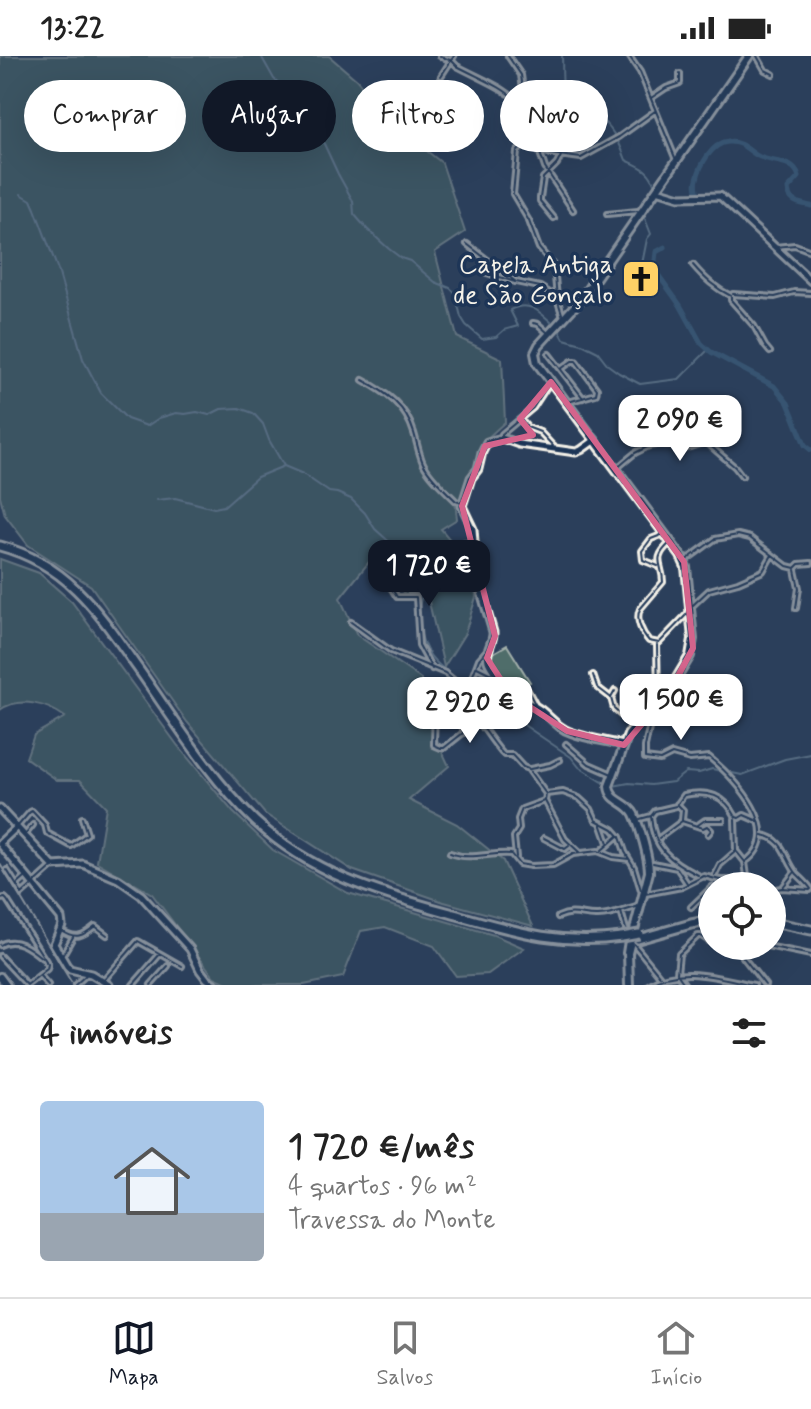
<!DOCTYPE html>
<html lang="pt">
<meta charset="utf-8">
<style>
:root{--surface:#fff;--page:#f6f6f6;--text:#222;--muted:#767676;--line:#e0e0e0;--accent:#111827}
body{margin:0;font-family:Mynerve,sans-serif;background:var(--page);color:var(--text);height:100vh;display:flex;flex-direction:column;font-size:30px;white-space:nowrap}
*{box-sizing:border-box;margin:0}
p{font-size:26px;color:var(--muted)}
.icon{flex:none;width:44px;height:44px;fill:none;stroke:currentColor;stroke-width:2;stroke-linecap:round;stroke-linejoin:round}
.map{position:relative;height:929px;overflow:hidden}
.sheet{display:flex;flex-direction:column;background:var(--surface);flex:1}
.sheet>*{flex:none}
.guide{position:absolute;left:24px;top:24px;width:764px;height:72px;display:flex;gap:16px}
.controls{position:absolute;left:698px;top:816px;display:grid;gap:16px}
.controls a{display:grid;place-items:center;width:88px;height:88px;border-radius:50%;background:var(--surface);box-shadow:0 8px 32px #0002;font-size:40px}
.price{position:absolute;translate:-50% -68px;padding:0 18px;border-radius:16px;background:#fff;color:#222;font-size:26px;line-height:52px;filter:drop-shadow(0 2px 4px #0008)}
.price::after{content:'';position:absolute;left:50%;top:48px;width:24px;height:18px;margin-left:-12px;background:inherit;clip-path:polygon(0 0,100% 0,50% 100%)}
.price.active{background:var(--accent);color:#fff}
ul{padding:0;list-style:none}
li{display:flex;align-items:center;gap:24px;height:200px;padding:0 40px}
li span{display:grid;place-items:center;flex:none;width:224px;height:160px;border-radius:8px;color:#555}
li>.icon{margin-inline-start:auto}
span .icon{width:96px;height:96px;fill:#fffc;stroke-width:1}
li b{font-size:34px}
h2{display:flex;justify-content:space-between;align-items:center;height:96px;padding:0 40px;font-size:34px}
.tag{padding:0 28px;border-radius:36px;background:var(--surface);box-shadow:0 8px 32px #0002;font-size:28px;line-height:72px}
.tag.active{background:var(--accent);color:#fff}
.status{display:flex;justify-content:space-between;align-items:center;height:56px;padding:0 40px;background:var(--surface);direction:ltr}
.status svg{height:22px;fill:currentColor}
.menu{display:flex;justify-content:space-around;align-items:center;height:112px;border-top:2px solid var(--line);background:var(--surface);font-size:22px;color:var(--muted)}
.menu a{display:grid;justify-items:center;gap:4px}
.menu .active{color:var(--accent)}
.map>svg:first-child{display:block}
</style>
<div class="status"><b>13:22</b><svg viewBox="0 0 49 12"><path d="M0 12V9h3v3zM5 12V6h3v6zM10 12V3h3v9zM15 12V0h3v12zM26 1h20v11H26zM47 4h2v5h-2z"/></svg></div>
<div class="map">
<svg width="811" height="929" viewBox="0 0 811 929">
<rect width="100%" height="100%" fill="#2b3f5b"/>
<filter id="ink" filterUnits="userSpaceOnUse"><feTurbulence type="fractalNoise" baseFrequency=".0125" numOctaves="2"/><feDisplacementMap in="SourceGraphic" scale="16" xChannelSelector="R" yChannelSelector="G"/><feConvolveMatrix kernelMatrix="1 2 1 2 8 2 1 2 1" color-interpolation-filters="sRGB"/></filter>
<g filter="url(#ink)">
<path fill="#506d6b" stroke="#a2afaa" stroke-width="2" d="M0 0H329L357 24 393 68 442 107 465 176 435 196 457 281 502 303 505 366 484 385 463 443H456L455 445 457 463 441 473 451 485 469 483 476 541 465 577 444 611 426 533 405 538 369 506 340 542 357 579 421 623 422 652 449 710 409 744 457 768 503 805 533 870 444 846 352 814 265 758 187 666 91 530 28 489 5 459 0 440Z
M0 503 39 517 72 546 178 690 233 756 273 794 348 837 494 879 524 892 488 918 456 920 434 890 385 871 361 875 343 921 304 929H231L214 921 152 838 97 806 106 751 80 724H57L26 702 34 679 65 661C47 648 20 640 0 654Z
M507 589 530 626 513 637 489 602 490 599Z"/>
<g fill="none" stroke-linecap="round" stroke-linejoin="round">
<path stroke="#8ba2b1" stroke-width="2" d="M261 0 274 23 281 29 290 45 303 61 318 75 338 118 353 145 354 158 367 173 389 193 401 202 410 205 435 226 450 232 455 237 461 261 466 269 482 283 496 281 504 274 518 270 510 254C529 244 539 255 553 268
M562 0C563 15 560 30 568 43 574 54 586 52 594 58 612 70 619 85 626 104 640 111 650 113 655 130
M21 138 31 144 35 153 58 214 83 303 101 337 127 363 147 370 159 362 176 357 185 358 197 356 209 359 221 353 239 352 253 357 263 368 269 384 284 410 303 418 329 436 337 437 351 443 365 457 375 473 394 490C408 487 415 502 428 505L431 511 428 536 421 543 418 554
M644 160 651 178 647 183 642 208 653 209
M558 272 564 283 582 288 598 296 608 309 619 317 640 328 679 323 708 294
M157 444 175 442 214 452 224 450 257 421 284 410
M419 568C423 600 437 608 460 626
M464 629 505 666 516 670 521 667 571 701 579 711 601 725 613 730 629 727 651 729 673 726 686 716 699 717 712 713 742 719 785 703 811 698"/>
<path stroke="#456d8d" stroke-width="5" d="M699 142C697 135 695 129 697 123 700 109 712 87 728 86 740 85 747 93 756 99 770 108 794 102 799 121L788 133C789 147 799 147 811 150
M665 191 656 196 654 213 680 249 701 287 711 296 774 330 788 347 805 389 811 394"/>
<defs>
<path id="street" d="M440 0 452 5 457 10C505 35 525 36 539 93L551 98 581 102 619 81 655 55
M508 0 521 19 526 55
M629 0 640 16 676 104
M757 0 765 14 773 18
M441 20 454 0
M651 42 666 32 680 27V18
M536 85 522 91 517 96 513 138 529 165 539 192 554 210 557 242 563 261
M539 94 545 112 573 154
M607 158 638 155
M554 162 540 145V142L543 122 557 108 561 100
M467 188 516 226 540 231 556 241
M775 191 795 189 811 195
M693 209C705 223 715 232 731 240V244L754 270 765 290 770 296
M487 217 515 226
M733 238 775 241 794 236 811 237
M533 267 538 268 548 277
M549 298 583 342
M561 313 572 305H576L597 333 596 338 568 346
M363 324C387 337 406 350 414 377 417 387 419 398 423 407 430 421 445 434 456 445L462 447
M521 364 527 371 540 376 553 390
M502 380V378L533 352 550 326
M617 412 635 397 649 390 663 388 684 393 706 386 735 411 742 420
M670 487C651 504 663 508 663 526L640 553C635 564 642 577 649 585L659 587 689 556
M685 505 715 483 738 479 750 482 787 510 795 512 799 508 811 507
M658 510 643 504 642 495 651 483 664 478
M795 514 799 532 796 552
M383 519 397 541H416L419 589 432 613
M693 549 709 534 738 526 763 515 772 499
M351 566 391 595 445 617 460 629
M477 611 489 617H493
M593 619 597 631 610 641
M470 627 479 603 487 594
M469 628 466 627 461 630 462 647C478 661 488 681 502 697L504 699H512L523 711 528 713 546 738 545 745 565 783 580 797
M470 629C481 635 497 643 509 639
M646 630 657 631
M524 633H527L535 648
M615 635 611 642 614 653 633 670
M651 650 658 643V640L657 589
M456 653 463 673V677L444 692H441L434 689 435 652 456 653 463 649
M652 659 645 691V702L660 704 672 698 690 703 709 701C734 722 788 776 745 806L747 820 743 825
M566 688 589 708 612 718
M530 713 550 709 560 704
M546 738 563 736 579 742 591 753 596 764 613 773 620 781 625 796 634 811 641 834
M677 748 683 754 682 764
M651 760 655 755 676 750 684 739C708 734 725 739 736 761
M736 761 739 762 744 759 758 765
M640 763 651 760C653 792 670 805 698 819
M601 767 608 787
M698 769 705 764H723
M17 771 30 756 32 755 45 769 47 777 71 790 87 778 82 762
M25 779 33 769
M763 779C785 783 785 804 797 818 802 823 807 827 811 833
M544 782 565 793 569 790
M659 782 682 765 703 772 707 770 711 774 708 778
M602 794 618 780
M737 796 745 806
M450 797C471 805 490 796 511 798L519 808 531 810 553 809 573 798 598 795 613 801 629 803
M516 801 514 781 519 773 518 763 522 753 544 745
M653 807 677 812 687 827
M7 814 22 838 51 812
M715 819 720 809 736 795 735 763
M17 829 26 821
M783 831 794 817
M772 834 782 832 810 834
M645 838 682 831 704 820 720 824H740L746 830
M0 843 5 842 7 844 46 905
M691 851 712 831
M621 856 626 873 629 876
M558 861C575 853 582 861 598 860 612 860 626 854 639 850
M61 874C76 884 83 880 95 870L107 879
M634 888 660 920
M0 889C15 880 30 892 42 902
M718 890 726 894 736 890
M740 890 743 901 765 929
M767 890 811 899
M625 897 627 885
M0 900 27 929 47 913 48 908 46 906
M62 900 73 881
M677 917 679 898 698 880H701L712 887
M678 919 685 929
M40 920 48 929
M104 924 138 885 182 910
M75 929 86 919
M133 929 160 898
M151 929 168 910
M648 929C680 908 719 922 754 929"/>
<path id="secondary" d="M657 134 680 141 720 140 811 225
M595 384 581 394 576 396 519 388 502 382 487 386 482 396 478 413 471 422 462 450 473 473 475 499 479 509 481 519 479 529 493 576C494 586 485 594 488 605 490 611 495 616 498 621 511 642 522 641 541 654 551 662 558 672 570 676 588 683 606 685 624 689
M0 753 53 810 83 808 118 823 141 839 190 893 200 914 207 923 216 929
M0 787 17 771
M0 788 61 862 62 869 54 888 67 910 70 913 91 918 109 929"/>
<path id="primary" d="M0 921 6 929
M629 929 628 897 649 816C649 802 640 771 634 758 627 745 610 746 609 730L628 679 637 668 663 645 690 600 693 583 686 511 681 500 537 307 535 297 539 289 581 243 749 0"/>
<path id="highway" d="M0 490C68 508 99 557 137 611 174 663 209 721 255 765 312 818 377 837 450 857 511 874 557 890 622 881
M772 866 811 874
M638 883 691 868 712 864"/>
</defs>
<use href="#street" stroke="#f4f1e8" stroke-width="8"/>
<use href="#secondary" stroke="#f4f1e8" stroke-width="11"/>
<use href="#primary" stroke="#f4f1e8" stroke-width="12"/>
<use href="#highway" stroke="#f4f1e8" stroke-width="13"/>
<use href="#street" stroke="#1d3557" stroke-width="2"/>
<use href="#secondary" stroke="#1d3557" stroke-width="5"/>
<use href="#primary" stroke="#1d3557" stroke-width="6"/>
<use href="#highway" stroke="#1d3557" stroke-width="7"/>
<path stroke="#f4f1e8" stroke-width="2" d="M0 808 73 929"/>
<defs>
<path id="highway-bridge" d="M622 881 639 878"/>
</defs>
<use href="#highway-bridge" stroke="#f4f1e8" stroke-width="13" stroke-linecap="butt"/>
<use href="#highway-bridge" stroke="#1d3557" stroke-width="7"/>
</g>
</g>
<path d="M0 0H811V929H0ZM551 326 684 506 693 592 670 635 624 689 567 675 510 638 487 602 495 580 462 450 485 390 533 379 520 363Z" fill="#2b3f5b" fill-opacity=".55" fill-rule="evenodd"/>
<path fill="none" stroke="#d4648c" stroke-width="6" stroke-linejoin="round" d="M551 326 684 506 693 592 670 635 624 689 567 675 510 638 487 602 495 580 462 450 485 390 533 379 520 363Z"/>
<defs>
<symbol id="church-square" viewBox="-11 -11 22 22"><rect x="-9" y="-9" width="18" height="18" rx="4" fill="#ffd166" stroke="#1d3557"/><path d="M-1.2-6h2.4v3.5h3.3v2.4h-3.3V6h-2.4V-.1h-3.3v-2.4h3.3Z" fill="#111"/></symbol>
</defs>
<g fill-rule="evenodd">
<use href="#church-square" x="619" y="201" width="44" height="44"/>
</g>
<g text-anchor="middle" stroke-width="7" stroke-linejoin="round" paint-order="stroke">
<g font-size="26" fill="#f4f1e8" stroke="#1d3557" text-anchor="end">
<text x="613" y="217">Capela Antiga<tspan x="613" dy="30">de São Gonçalo</tspan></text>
</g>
</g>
</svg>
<div class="controls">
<a><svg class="icon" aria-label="locate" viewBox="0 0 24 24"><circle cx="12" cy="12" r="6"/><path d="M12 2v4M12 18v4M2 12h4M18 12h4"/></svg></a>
</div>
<b class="price" style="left:680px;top:407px">2 090 €</b>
<b class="price active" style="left:429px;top:552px">1 720 €</b>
<b class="price" style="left:681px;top:686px">1 500 €</b>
<b class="price" style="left:470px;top:689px">2 920 €</b>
<div class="guide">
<a class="tag">Comprar</a>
<a class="tag active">Alugar</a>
<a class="tag">Filtros</a>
<a class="tag">Novo</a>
</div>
</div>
<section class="sheet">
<h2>4 imóveis<svg class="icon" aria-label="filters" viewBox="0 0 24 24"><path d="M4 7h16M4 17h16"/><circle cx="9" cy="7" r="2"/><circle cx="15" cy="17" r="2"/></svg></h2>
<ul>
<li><span style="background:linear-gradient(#a9c7e8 70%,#9aa5b1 0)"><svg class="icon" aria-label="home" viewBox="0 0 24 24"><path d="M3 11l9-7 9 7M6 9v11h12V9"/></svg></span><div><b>1 720 €/mês</b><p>4 quartos · 96 m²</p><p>Travessa do Monte</p></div></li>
</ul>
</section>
<nav class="menu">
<a class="active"><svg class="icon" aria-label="map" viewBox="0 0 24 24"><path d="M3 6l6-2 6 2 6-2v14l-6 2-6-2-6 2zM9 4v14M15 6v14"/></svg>Mapa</a>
<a><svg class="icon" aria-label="saved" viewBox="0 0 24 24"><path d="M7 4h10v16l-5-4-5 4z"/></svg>Salvos</a>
<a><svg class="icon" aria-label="home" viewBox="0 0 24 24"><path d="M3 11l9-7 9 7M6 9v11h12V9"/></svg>Início</a>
</nav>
